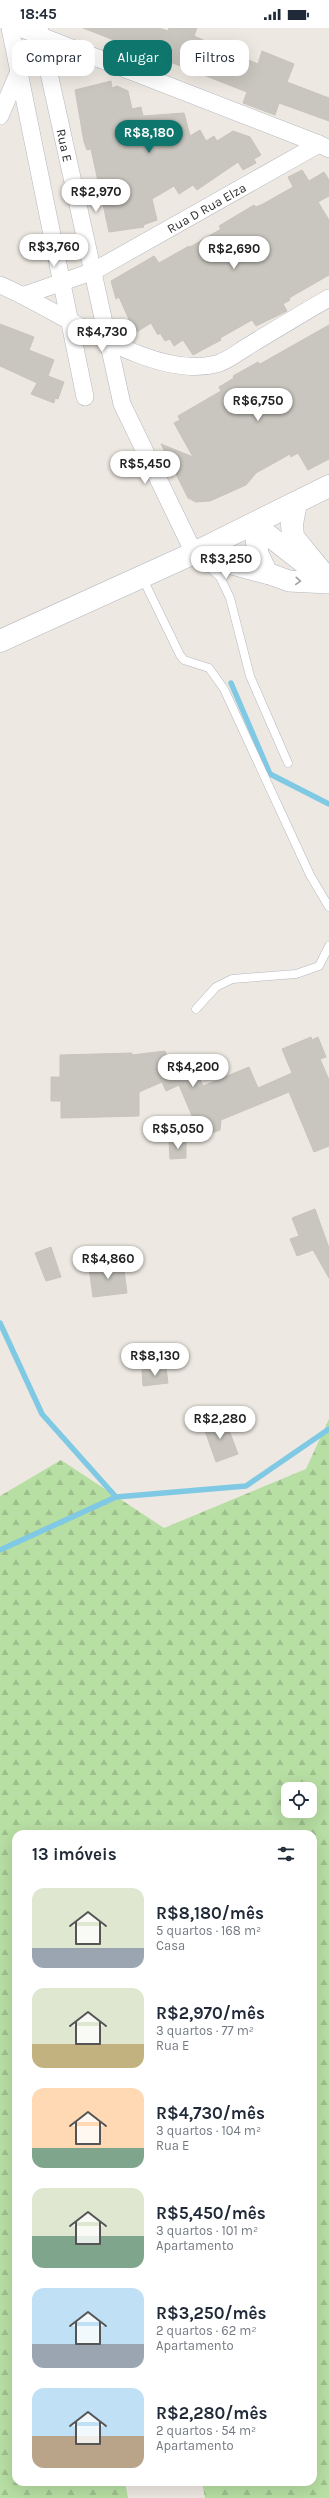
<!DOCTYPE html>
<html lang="pt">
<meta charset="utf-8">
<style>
:root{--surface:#fff;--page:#f2f2f3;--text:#1f2937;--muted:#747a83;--accent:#0f766e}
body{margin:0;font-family:Karla,sans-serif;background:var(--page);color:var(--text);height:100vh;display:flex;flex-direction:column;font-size:15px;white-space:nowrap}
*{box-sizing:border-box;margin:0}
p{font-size:13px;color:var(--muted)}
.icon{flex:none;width:22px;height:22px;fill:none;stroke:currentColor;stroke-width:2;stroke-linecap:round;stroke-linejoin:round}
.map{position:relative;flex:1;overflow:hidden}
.panel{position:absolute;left:12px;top:1802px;width:305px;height:656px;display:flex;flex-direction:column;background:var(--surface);border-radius:12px;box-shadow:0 4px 16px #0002}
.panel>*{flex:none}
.top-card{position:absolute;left:12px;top:12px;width:305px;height:36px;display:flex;gap:8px}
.fabs{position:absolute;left:281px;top:1754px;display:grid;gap:8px}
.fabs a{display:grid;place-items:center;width:36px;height:36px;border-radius:8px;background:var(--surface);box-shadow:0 4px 16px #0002;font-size:20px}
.price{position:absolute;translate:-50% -34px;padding:0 9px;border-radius:14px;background:#fff;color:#222;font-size:13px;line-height:26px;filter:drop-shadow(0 1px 2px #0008)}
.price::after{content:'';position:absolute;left:50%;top:24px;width:12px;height:9px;margin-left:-6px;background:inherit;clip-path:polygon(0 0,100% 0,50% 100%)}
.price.current{background:var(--accent);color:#fff}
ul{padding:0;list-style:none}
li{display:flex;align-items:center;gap:12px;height:100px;padding:0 20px}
li span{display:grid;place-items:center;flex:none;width:112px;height:80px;border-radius:12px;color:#555}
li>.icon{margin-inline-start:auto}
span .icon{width:48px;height:48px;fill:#fffc;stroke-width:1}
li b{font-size:17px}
h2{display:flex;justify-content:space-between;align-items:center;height:48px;padding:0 20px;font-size:17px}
.tag{padding:0 14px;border-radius:12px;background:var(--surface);box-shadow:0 4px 16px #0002;font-size:14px;line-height:36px}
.tag.current{background:var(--accent);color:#fff}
.status{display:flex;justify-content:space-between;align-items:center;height:28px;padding:0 20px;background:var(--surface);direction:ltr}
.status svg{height:11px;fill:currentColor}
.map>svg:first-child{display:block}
</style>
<div class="status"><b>18:45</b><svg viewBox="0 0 49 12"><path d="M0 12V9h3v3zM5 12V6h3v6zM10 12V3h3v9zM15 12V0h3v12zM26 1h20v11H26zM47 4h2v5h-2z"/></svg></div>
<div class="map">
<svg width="329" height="2470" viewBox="0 0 329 2470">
<defs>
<pattern id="forest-firs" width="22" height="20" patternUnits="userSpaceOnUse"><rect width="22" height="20" fill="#b7dea3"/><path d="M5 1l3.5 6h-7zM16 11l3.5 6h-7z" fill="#9ebf8d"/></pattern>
</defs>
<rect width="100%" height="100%" fill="#ede8e1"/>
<path fill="url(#forest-firs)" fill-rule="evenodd" d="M329 1391V2470H205L202 2454H313V1806H16V2454H125L128 2470H0V1468L61 1432 164 1500 306 1441ZM288 1761H310V1783H288Z"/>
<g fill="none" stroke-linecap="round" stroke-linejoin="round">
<path stroke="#7fc9e4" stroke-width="5.5" d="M231 655 270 746 329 776
M0 1295 42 1386 116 1469
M0 1522 116 1469 246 1458 329 1401"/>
</g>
<path fill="#c9c6bf" stroke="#c9c4bb" d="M83 0H159L168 3 169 0H197L194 8 258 36 262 23 294 36 287 54 329 70V93L279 75 275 87 243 75 247 64Z
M111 53 112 60 117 58 128 63 132 81 141 79 143 88 184 85 190 108 200 102 206 113 214 108 217 113 233 103 250 109 261 127 254 131 256 135 243 142 238 134 197 162 193 157 179 166 174 158 152 171 157 192 143 197 144 199 109 204 91 121 87 122 84 114 75 62Z
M302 142 309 153 324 144 329 152V168L318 174 329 192V247L289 270 290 272 283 276 287 283 256 298 252 292 220 310 221 312 193 327 183 312 174 318 170 311 165 313 160 305 158 307 151 295 135 305 119 269 116 271 111 253 154 228 159 235 189 218 190 219 221 201 219 198 254 177 256 179 263 176 293 159 288 149Z
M0 296 34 309 29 322 54 332 48 348 64 354 58 371 55 370 54 375 31 366 37 355 0 338Z
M329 297V431L308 442 298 425 291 429 290 426 256 445 246 457 210 473 196 474 188 470 161 416 193 429 174 395 180 392 178 388 221 363 219 359 234 350 233 348 258 334 260 336Z
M311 1009 312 1012 318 1009 326 1029 320 1031 329 1052V1118L314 1124 289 1064 221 1092 220 1102 201 1109 179 1057 166 1063 162 1054 139 1064V1088L61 1090V1073H51V1049H60V1027L132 1025V1027L165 1023 170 1035 189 1027 203 1058 249 1039 258 1060 292 1045 282 1021Z
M186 1113V1130L170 1131 169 1114Z
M315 1181 329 1220V1250L313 1222 297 1228 290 1211 299 1208 292 1190Z
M51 1219 61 1249 46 1253 35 1225Z
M123 1234 127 1265 93 1269 89 1239Z
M166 1340 168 1355 143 1358 142 1342Z
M224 1389 238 1426 216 1434 203 1397Z"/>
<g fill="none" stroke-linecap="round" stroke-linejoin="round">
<defs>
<path id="service" d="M203 534 220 549 230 570 250 648 288 735
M142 549 180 627 184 632 209 640 224 661 310 847 329 879
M196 981 216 959 232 951 296 946 319 938 329 918"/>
<g id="minor">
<path d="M10 0 85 369"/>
<path d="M20 0 319 116 329 121"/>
<path id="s1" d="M39 0 122 376 194 525"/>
<path d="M0 88 20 41"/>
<path d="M0 257C59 281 151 353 216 336 226 334 237 325 245 320 273 303 301 286 329 270"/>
<path id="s2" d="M25 267 94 243 319 116"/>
</g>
<path id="tertiary" d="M254 496 258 526 267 545 289 553 329 555
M254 496 318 546"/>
<path id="secondary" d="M296 475 292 496 293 509 329 553
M194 525 267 545
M0 613 194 525 329 458"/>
</defs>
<use href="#service" stroke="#b4b7bf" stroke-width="9"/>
<use href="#minor" stroke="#b4b7bf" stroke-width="18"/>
<use href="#tertiary" stroke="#b4b7bf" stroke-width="22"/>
<use href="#secondary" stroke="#b4b7bf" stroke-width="23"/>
<use href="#service" stroke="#fff" stroke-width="8"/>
<use href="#minor" stroke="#fff" stroke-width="17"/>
<use href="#tertiary" stroke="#fff" stroke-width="21"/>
<use href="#secondary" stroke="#fff" stroke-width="22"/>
</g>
<defs><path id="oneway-chevron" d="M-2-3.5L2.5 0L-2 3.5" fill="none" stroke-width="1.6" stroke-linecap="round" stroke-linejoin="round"/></defs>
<use stroke="#a0a0a0" href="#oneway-chevron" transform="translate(298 553) rotate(4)"/>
<g text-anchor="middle" stroke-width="4" stroke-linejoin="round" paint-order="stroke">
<g font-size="13" fill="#2d2d2d" stroke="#fff">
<text dy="5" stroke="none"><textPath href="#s1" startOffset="120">Rua E</textPath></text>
<text dy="5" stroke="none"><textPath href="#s2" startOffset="202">Rua D Rua Elza</textPath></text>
</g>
</g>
</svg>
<div class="fabs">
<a><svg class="icon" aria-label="locate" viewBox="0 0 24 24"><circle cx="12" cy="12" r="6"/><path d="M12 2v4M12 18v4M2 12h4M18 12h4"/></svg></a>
</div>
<b class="price current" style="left:149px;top:126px">R$8,180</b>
<b class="price" style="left:96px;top:185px">R$2,970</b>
<b class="price" style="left:54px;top:240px">R$3,760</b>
<b class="price" style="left:234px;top:242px">R$2,690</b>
<b class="price" style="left:102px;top:325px">R$4,730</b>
<b class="price" style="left:258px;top:394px">R$6,750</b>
<b class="price" style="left:145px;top:457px">R$5,450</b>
<b class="price" style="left:226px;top:552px">R$3,250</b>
<b class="price" style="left:193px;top:1060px">R$4,200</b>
<b class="price" style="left:178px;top:1122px">R$5,050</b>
<b class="price" style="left:108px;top:1252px">R$4,860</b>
<b class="price" style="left:155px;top:1349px">R$8,130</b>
<b class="price" style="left:220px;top:1412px">R$2,280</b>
<div class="top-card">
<a class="tag">Comprar</a>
<a class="tag current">Alugar</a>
<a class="tag">Filtros</a>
</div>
<section class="panel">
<h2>13 imóveis<svg class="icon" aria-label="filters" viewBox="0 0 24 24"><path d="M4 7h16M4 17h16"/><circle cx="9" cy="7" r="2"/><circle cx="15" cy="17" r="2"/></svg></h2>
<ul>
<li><span style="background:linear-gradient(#dfe7d0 75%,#9aa5b1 0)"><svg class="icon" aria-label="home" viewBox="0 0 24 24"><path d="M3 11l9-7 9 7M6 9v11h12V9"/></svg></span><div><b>R$8,180/mês</b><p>5 quartos · 168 m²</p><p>Casa</p></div></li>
<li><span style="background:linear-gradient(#dfe7d0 70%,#c2b280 0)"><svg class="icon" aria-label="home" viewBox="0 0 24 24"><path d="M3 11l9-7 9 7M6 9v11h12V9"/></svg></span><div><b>R$2,970/mês</b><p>3 quartos · 77 m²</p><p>Rua E</p></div></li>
<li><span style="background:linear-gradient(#ffd9b3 75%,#7fa58c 0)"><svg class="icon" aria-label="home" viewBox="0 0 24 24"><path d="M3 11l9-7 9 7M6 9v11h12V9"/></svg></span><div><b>R$4,730/mês</b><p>3 quartos · 104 m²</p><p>Rua E</p></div></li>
<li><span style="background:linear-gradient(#dfe7d0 60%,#7fa58c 0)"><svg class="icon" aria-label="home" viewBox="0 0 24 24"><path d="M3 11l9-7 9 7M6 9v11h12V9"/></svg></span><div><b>R$5,450/mês</b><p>3 quartos · 101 m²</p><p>Apartamento</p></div></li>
<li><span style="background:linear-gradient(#bfe0f5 70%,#9aa5b1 0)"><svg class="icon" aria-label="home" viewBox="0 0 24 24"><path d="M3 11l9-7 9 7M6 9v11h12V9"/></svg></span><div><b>R$3,250/mês</b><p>2 quartos · 62 m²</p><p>Apartamento</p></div></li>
<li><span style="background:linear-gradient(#bfe0f5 60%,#b9a48a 0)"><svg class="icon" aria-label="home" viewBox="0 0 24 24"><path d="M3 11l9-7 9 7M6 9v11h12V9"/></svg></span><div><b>R$2,280/mês</b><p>2 quartos · 54 m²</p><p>Apartamento</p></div></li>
</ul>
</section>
</div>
